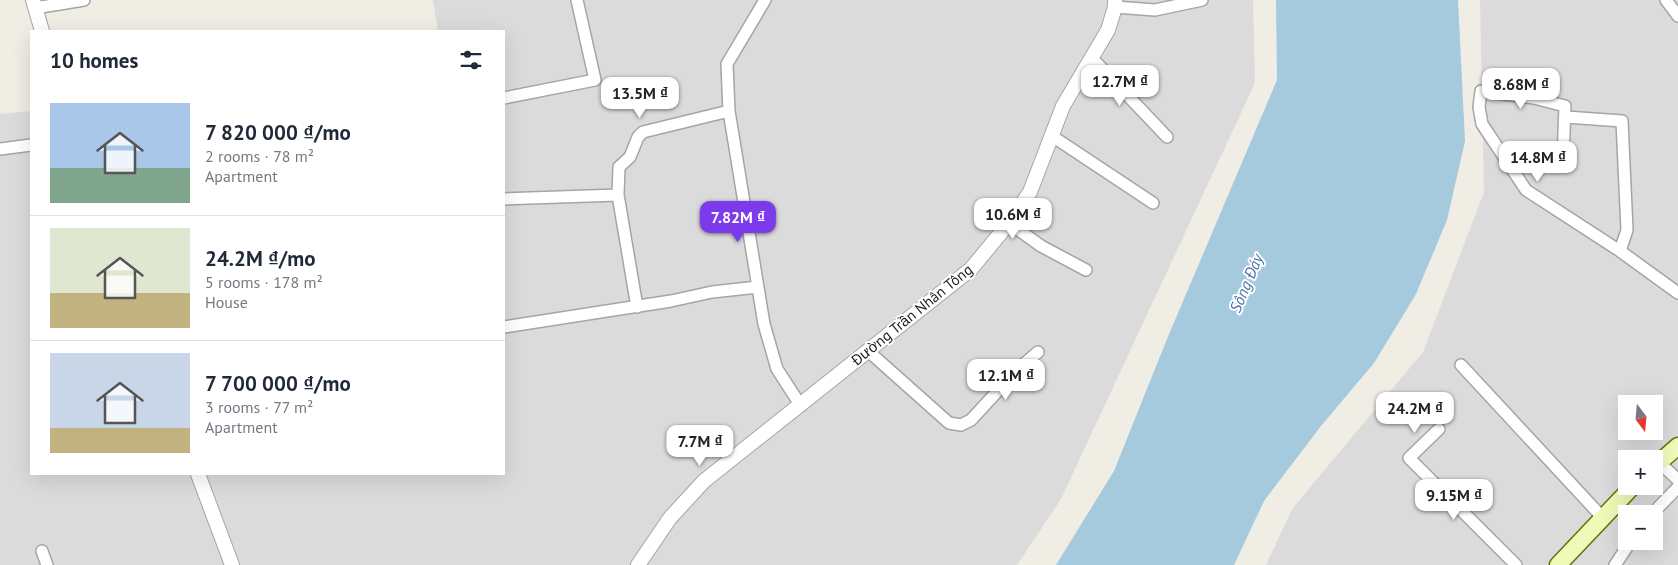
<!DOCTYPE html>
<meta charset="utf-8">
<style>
:root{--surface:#fff;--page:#f6f6f7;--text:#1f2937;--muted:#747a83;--line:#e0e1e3;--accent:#7c3aed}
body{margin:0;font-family:"PT Sans",sans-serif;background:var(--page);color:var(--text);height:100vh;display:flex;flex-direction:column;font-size:19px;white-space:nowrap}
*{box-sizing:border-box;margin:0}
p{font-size:16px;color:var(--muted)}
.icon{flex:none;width:28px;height:28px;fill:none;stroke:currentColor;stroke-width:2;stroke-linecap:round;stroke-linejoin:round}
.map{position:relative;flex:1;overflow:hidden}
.details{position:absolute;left:30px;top:30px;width:475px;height:445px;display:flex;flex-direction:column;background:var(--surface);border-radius:0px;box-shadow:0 5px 20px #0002}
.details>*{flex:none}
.needle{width:32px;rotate:164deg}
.buttons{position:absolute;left:1618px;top:395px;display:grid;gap:10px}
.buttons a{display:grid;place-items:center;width:45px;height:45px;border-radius:0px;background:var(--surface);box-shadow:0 5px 20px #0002;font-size:25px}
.price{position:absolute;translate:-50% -42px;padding:0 11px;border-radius:10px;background:#fff;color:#222;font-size:16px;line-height:32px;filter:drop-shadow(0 1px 2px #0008)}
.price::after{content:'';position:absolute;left:50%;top:30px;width:15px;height:11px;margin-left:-8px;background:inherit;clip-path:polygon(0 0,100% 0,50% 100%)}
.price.active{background:var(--accent);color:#fff}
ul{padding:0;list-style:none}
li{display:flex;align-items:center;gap:15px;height:125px;padding:0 20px}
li+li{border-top:1px solid var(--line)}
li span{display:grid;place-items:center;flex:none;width:140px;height:100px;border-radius:0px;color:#555}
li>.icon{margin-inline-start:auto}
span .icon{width:60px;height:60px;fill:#fffc;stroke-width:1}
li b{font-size:21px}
h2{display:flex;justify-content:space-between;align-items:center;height:60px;padding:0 20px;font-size:21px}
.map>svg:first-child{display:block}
</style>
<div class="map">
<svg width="1678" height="565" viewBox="0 0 1678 565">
<rect width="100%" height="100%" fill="#efede4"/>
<path fill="#dcdbdb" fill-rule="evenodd" d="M433 0H1253L1255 83 1061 499 1017 565H0V114L31 111V474H504V31H438Z
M1480 0H1678V565H1266L1292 509 1423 352 1484 192ZM1626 404H1654V431H1626ZM1626 459H1654V486H1626ZM1626 514H1654V541H1626Z"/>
<path fill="#a5cadd" d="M1276 0H1458L1465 141 1447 220 1416 294 1374 363 1321 426 1264 501 1234 565H1056L1114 471 1167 339 1277 80Z"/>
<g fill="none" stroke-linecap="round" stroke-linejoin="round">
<defs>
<path id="minor" d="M765 0 727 64 729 111 764 324 777 369 801 406
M1666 0 1678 16
M1115 7 1155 10 1202 0
M35 8 84 0
M1092 58 1167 137
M504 98 595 80 577 0
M1566 117 1622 121 1627 230 1620 251
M1052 136 1153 203
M0 149 31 145
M1563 159 1565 106 1534 98 1481 91 1479 107 1482 124 1526 190 1620 251 1678 293
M618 195 619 167 630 157 638 137 643 132 729 111
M504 199 618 195 637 307
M1009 223 1041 246 1086 270
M504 327 671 301 712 292 758 287
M867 350 949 423 961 425 971 420 1017 370 1038 352
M1461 365 1602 517
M1439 429 1409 458 1516 565
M1659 462 1678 480
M1652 514 1678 487
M42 551 47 565
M1615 565 1631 541"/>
<path id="tertiary" d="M33 0 42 31
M198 474 232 565
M638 565 670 518 704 481 971 269 1009 223 1030 192 1063 106 1108 30 1115 7V0"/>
<path id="secondary" d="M1654 467 1678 446
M1558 565 1633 486"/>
</defs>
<use href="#minor" stroke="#a5a5a5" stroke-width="14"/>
<use href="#tertiary" stroke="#a5a5a5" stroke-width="16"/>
<use href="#secondary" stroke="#5e7505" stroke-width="19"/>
<use href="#minor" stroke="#fff" stroke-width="11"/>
<use href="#tertiary" stroke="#fff" stroke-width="14"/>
<use href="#secondary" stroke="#eff9b8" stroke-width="16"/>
</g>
<g text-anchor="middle" stroke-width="4" stroke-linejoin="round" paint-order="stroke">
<g font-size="15" fill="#1e1e1e" stroke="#fff">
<text transform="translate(912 315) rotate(-39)" y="5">Đường Trần Nhân Tông</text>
</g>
<g font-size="16" font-style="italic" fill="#4b72ae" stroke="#fff">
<text transform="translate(1246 283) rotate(-67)" y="6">Sông Đáy</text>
</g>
</g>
</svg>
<div class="buttons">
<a><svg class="needle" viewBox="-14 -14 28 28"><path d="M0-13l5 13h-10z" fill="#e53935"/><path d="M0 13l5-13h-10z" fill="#747a83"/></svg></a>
<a>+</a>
<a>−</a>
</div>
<b class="price" style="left:1120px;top:107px">12.7M ₫</b>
<b class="price" style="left:1521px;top:110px">8.68M ₫</b>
<b class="price" style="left:640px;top:119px">13.5M ₫</b>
<b class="price" style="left:1538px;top:183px">14.8M ₫</b>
<b class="price" style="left:1013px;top:240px">10.6M ₫</b>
<b class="price active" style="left:738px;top:243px">7.82M ₫</b>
<b class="price" style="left:1006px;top:401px">12.1M ₫</b>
<b class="price" style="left:1415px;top:434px">24.2M ₫</b>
<b class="price" style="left:700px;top:467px">7.7M ₫</b>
<b class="price" style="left:1454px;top:521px">9.15M ₫</b>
<section class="details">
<h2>10 homes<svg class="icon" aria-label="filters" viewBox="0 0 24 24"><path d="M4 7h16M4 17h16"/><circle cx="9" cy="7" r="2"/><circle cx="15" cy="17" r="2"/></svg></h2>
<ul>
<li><span style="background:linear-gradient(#a9c7e8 65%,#7fa58c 0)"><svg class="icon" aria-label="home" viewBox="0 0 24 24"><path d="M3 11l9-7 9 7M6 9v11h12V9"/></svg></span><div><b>7 820 000 ₫/mo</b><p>2 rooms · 78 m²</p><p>Apartment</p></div></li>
<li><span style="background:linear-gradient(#dfe7d0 65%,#c2b280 0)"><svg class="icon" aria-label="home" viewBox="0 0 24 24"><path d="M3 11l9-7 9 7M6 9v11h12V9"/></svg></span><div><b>24.2M ₫/mo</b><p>5 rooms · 178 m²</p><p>House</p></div></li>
<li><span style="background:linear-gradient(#c9d6e8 75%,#c2b280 0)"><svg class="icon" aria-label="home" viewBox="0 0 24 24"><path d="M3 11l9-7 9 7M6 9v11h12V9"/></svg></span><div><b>7 700 000 ₫/mo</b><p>3 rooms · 77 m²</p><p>Apartment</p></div></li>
</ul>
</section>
</div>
